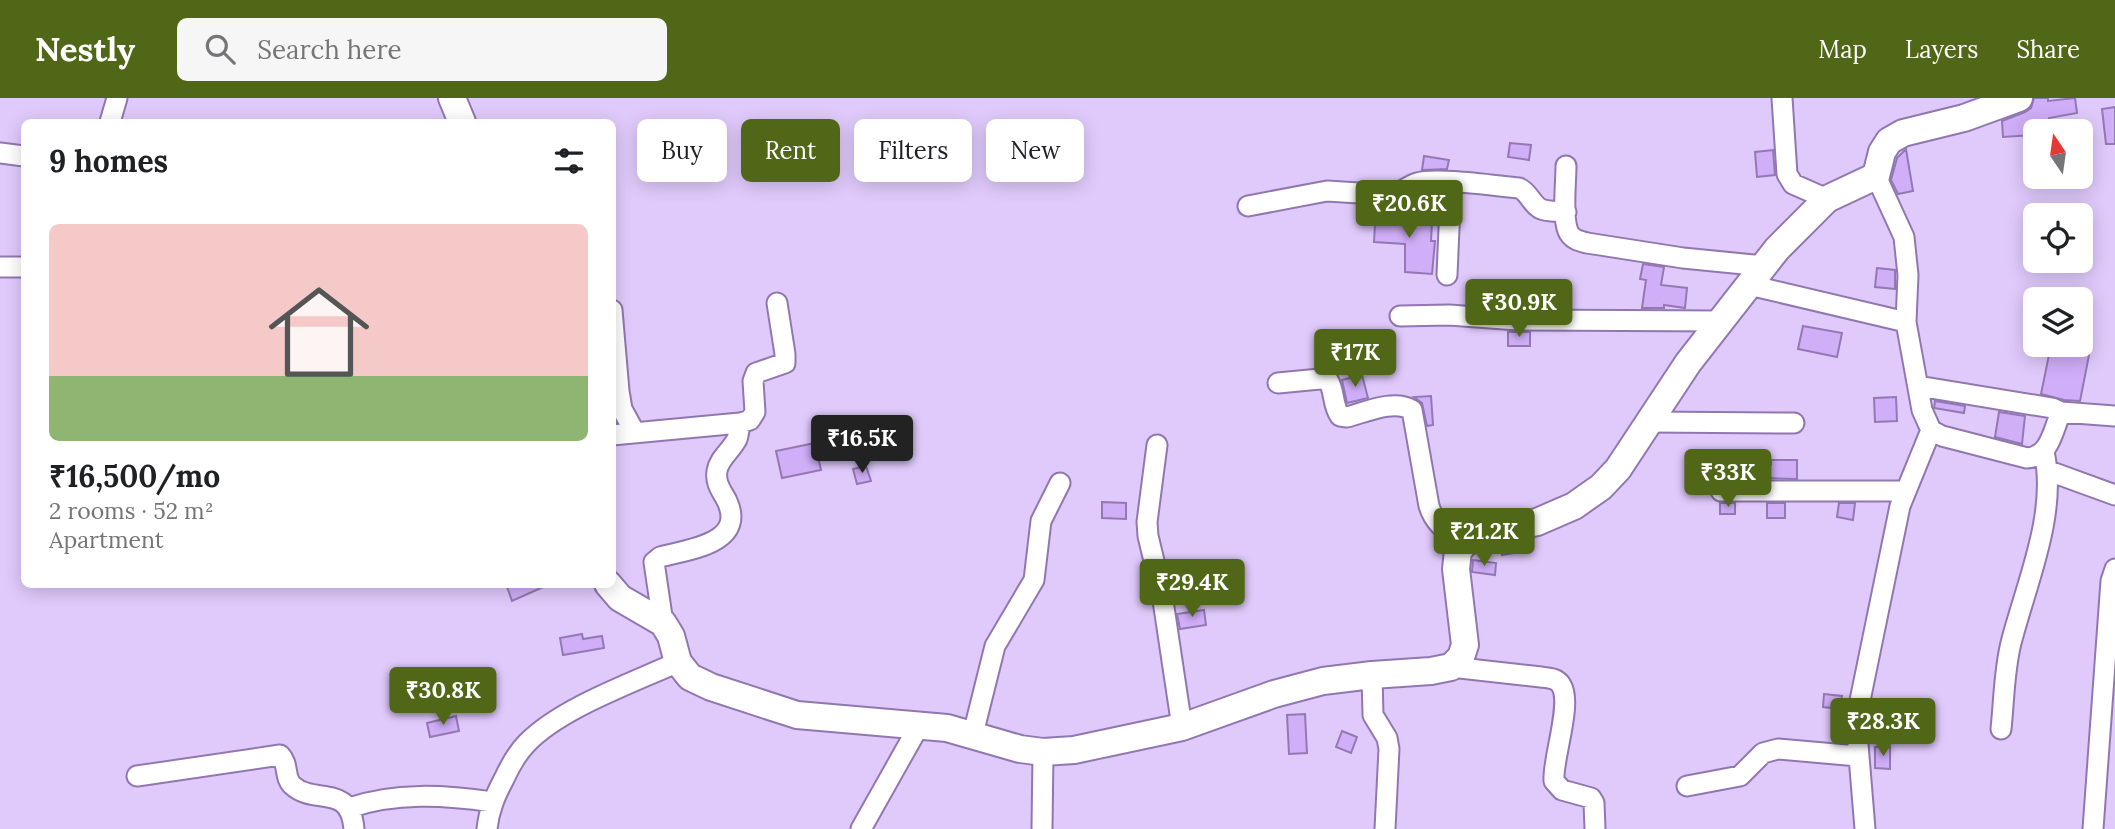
<!DOCTYPE html>
<meta charset="utf-8">
<style>
:root{--surface:#fff;--page:#f6f6f6;--text:#202124;--muted:#757577;--line:#e0e0e0;--accent:#4f6716}
body{margin:0;font-family:Lora,serif;background:var(--page);color:var(--text);height:100vh;display:flex;flex-direction:column;font-size:26px;white-space:nowrap}
*{box-sizing:border-box;margin:0}
p{font-size:23px;color:var(--muted)}
.icon{flex:none;width:38px;height:38px;fill:none;stroke:currentColor;stroke-width:2;stroke-linecap:round;stroke-linejoin:round}
.map{position:relative;flex:1;overflow:hidden}
.details{position:absolute;left:21px;top:21px;width:595px;height:469px;display:flex;flex-direction:column;background:var(--surface);border-radius:10px;box-shadow:0 4px 18px #0003}
.details>*{flex:none}
.banner{position:absolute;left:637px;top:21px;width:665px;height:63px;display:flex;gap:14px}
.needle{width:46px;rotate:347deg}
.tools{position:absolute;left:2023px;top:21px;display:grid;gap:14px}
.tools a{display:grid;place-items:center;width:70px;height:70px;border-radius:10px;background:var(--surface);box-shadow:0 4px 18px #0003;font-size:35px}
.price{position:absolute;translate:-50% -60px;padding:0 16px;border-radius:7px;background:var(--accent);color:#fff;font-size:23px;line-height:46px;filter:drop-shadow(0 2px 4px #0008)}
.price::after{content:'';position:absolute;left:50%;top:42px;width:21px;height:16px;margin-left:-10px;background:inherit;clip-path:polygon(0 0,100% 0,50% 100%)}
.price.on{background:#222;color:#fff}
ul{padding:0;list-style:none}
li{display:grid;align-content:center;gap:14px;height:371px;padding:0 28px}
li+li{border-top:2px solid var(--line)}
li span{display:grid;place-items:center;height:217px;border-radius:10px;color:#555}
li>.icon{margin-inline-start:auto}
span .icon{width:126px;height:126px;fill:#fffc;stroke-width:1}
li b{font-size:30px}
h2{display:flex;justify-content:space-between;align-items:center;height:84px;padding:0 28px;font-size:30px}
.pill{padding:0 24px;border-radius:10px;background:var(--surface);box-shadow:0 4px 18px #0003;font-size:24px;line-height:63px}
.pill.on{background:var(--accent);color:#fff}
header{display:flex;align-items:center;gap:42px;box-sizing:border-box;height:98px;padding:0 35px;background:var(--accent);color:#fff}
header strong{font-size:33px}
nav{display:flex;gap:38px;margin-inline-start:auto;font-size:24px}
.search{width:490px;height:63px;background:var(--page);display:flex;align-items:center;gap:18px;box-sizing:border-box;padding:0 24px;border-radius:10px;color:var(--muted);font-size:26px}
.map>svg:first-child{display:block}
</style>
<header>
<strong>Nestly</strong>
<div class="search"><svg class="icon" aria-label="search" viewBox="0 0 24 24"><circle cx="10" cy="10" r="6"/><path d="M15 15l6 6"/></svg>Search here</div>
<nav><a>Map</a><a>Layers</a><a>Share</a></nav>
</header>
<div class="map">
<svg width="2115" height="731" viewBox="0 0 2115 731">
<rect width="100%" height="100%" fill="#e0cafc"/>
<path fill="#d0aef8" stroke="#9379b3" stroke-width="2" d="M2034 0H2048V3L2075 0 2077 15 2049 20V22H2035V37L2003 39 2002 23 2025 14 2031 10Z
M2115 9V46H2106L2102 11Z
M1510 45 1531 47 1529 62 1508 59Z
M1906 51 1913 93 1898 96 1891 82 1897 60Z
M1773 52 1775 77 1757 79 1755 54Z
M1424 58 1449 62 1447 71 1422 72Z
M1400 107 1399 122 1432 124 1431 143H1435L1432 176 1405 174V146L1374 144 1375 126H1386L1387 109Z
M1643 166 1664 169 1661 187 1687 190 1685 210 1664 207V210H1642L1646 182 1640 181Z
M1877 170 1895 172V191L1875 189Z
M1803 228 1842 235 1837 259 1798 251Z
M1508 234H1530V248H1508Z
M2051 247H2091L2080 303 2064 302 2041 296Z
M1362 277 1368 300 1347 305 1342 282Z
M1431 298 1433 327 1427 328 1422 305 1414 299Z
M1896 299 1897 323 1875 324 1874 300Z
M1935 303 1965 308 1964 315 1934 310Z
M1999 314 2025 318 2022 346 1995 339Z
M815 345 821 372 782 380 776 353Z
M1771 362H1797V381L1735 379V381H1719L1720 363H1735V366L1771 367Z
M866 368 871 383 857 386 853 371Z
M1102 404 1126 405V421L1102 420Z
M1720 405H1735V416H1720Z
M1767 405H1785V420H1767Z
M1839 405H1855L1853 422 1837 419Z
M1519 444 1520 454 1502 457 1501 448Z
M1473 462 1496 465 1495 477 1472 474Z
M506 486H550L512 503Z
M1204 512 1206 527 1180 531 1177 516Z
M582 536 583 541 602 538 604 550 563 557 560 540Z
M1824 596 1842 598 1841 611 1823 609Z
M1305 616 1307 655 1289 656 1287 617Z
M456 618 459 633 430 639 427 625Z
M1342 633 1357 639 1351 655 1336 649Z
M1875 649H1890V671L1875 670Z"/>
<g fill="none" stroke-linecap="round" stroke-linejoin="round">
<defs>
<path id="street" d="M1782 0 1787 76 1793 86 1827 101
M110 24 117 0
M0 55 24 58
M1566 68C1566 84 1562 119 1568 133 1571 141 1579 143 1587 145L1683 160 1764 168
M1876 78 1904 139 1908 177 1906 224 1922 312 1931 332 1942 338 2027 360C2050 359 2053 332 2061 314L2115 318
M1248 108 1327 93 1391 97C1402 95 1407 88 1417 85 1436 79 1496 88 1519 90 1529 94 1531 106 1541 111 1548 114 1558 113 1566 114
M0 169H24
M1447 177 1451 84
M1749 187 1906 224
M612 212 619 293 622 311 634 333
M1400 218 1449 217 1518 222 1721 223
M1278 285 1320 281 1328 282C1335 293 1332 307 1340 318L1347 319C1366 314 1394 301 1412 312L1429 408C1435 427 1448 434 1464 446
M1918 288 2052 310 2061 314
M1648 324 1794 325
M612 337 740 325 750 322 755 314 753 283 756 275 785 265V256L777 205
M1157 347 1147 424 1148 438 1162 496 1182 629
M2049 373 2115 397
M1721 393H1905
M663 525 654 464 660 459C686 452 747 446 727 403 722 393 715 386 717 373 719 360 731 353 737 341 739 336 739 330 740 325
M1451 569 1541 579C1549 580 1557 580 1561 587 1573 605 1552 662 1554 683L1562 692 1591 700 1594 705 1595 731
M1372 577 1373 617 1387 640 1389 651 1385 731
M2001 631C2004 603 2004 573 2011 545 2026 486 2058 415 2044 354
M973 636 995 548 1034 482 1041 423 1060 385
M137 678 280 657C289 666 284 679 292 687 314 708 350 684 354 731
M1687 688 1740 678 1763 655 1778 651 1858 658
M349 710C395 694 445 697 492 704
M487 731C489 712 495 698 504 681 510 668 517 655 527 645 561 610 632 585 678 564
M861 731 920 626
M1042 731 1043 654
M1865 731 1856 622 1900 408 1931 332
M2093 731 2111 483 2115 471"/>
<path id="secondary" d="M452 0 462 24
M608 486 620 500 663 525 671 538 678 564 690 579 711 589 797 617 947 630 1020 651 1043 654 1074 652 1182 629 1274 596 1323 583 1372 577 1431 573 1451 569 1461 559 1465 547 1456 471 1458 453 1464 446 1478 437 1537 424 1574 408 1601 389 1618 371 1688 265 1777 151 1827 101 1876 78 1882 54 1889 43 1903 35 1964 20 2019 0"/>
</defs>
<use href="#street" stroke="#9177b0" stroke-width="23"/>
<use href="#secondary" stroke="#9177b0" stroke-width="30"/>
<use href="#street" stroke="#fff" stroke-width="19"/>
<use href="#secondary" stroke="#fff" stroke-width="26"/>
</g>
</svg>
<div class="tools">
<a><svg class="needle" viewBox="-14 -14 28 28"><path d="M0-13l5 13h-10z" fill="#e53935"/><path d="M0 13l5-13h-10z" fill="#757577"/></svg></a>
<a><svg class="icon" aria-label="locate" viewBox="0 0 24 24"><circle cx="12" cy="12" r="6"/><path d="M12 2v4M12 18v4M2 12h4M18 12h4"/></svg></a>
<a><svg class="icon" aria-label="layers" viewBox="0 0 24 24"><path d="M12 4l9 5-9 5-9-5zM3 14l9 5 9-5"/></svg></a>
</div>
<b class="price" style="left:1409px;top:142px">₹20.6K</b>
<b class="price" style="left:1519px;top:241px">₹30.9K</b>
<b class="price" style="left:1355px;top:291px">₹17K</b>
<b class="price on" style="left:862px;top:377px">₹16.5K</b>
<b class="price" style="left:1728px;top:411px">₹33K</b>
<b class="price" style="left:1484px;top:470px">₹21.2K</b>
<b class="price" style="left:1192px;top:521px">₹29.4K</b>
<b class="price" style="left:443px;top:629px">₹30.8K</b>
<b class="price" style="left:1883px;top:660px">₹28.3K</b>
<div class="banner">
<a class="pill">Buy</a>
<a class="pill on">Rent</a>
<a class="pill">Filters</a>
<a class="pill">New</a>
</div>
<section class="details">
<h2>9 homes<svg class="icon" aria-label="filters" viewBox="0 0 24 24"><path d="M4 7h16M4 17h16"/><circle cx="9" cy="7" r="2"/><circle cx="15" cy="17" r="2"/></svg></h2>
<ul>
<li><span style="background:linear-gradient(#f6c9c9 70%,#8fb573 0)"><svg class="icon" aria-label="home" viewBox="0 0 24 24"><path d="M3 11l9-7 9 7M6 9v11h12V9"/></svg></span><div><b>₹16,500/mo</b><p>2 rooms · 52 m²</p><p>Apartment</p></div></li>
</ul>
</section>
</div>
